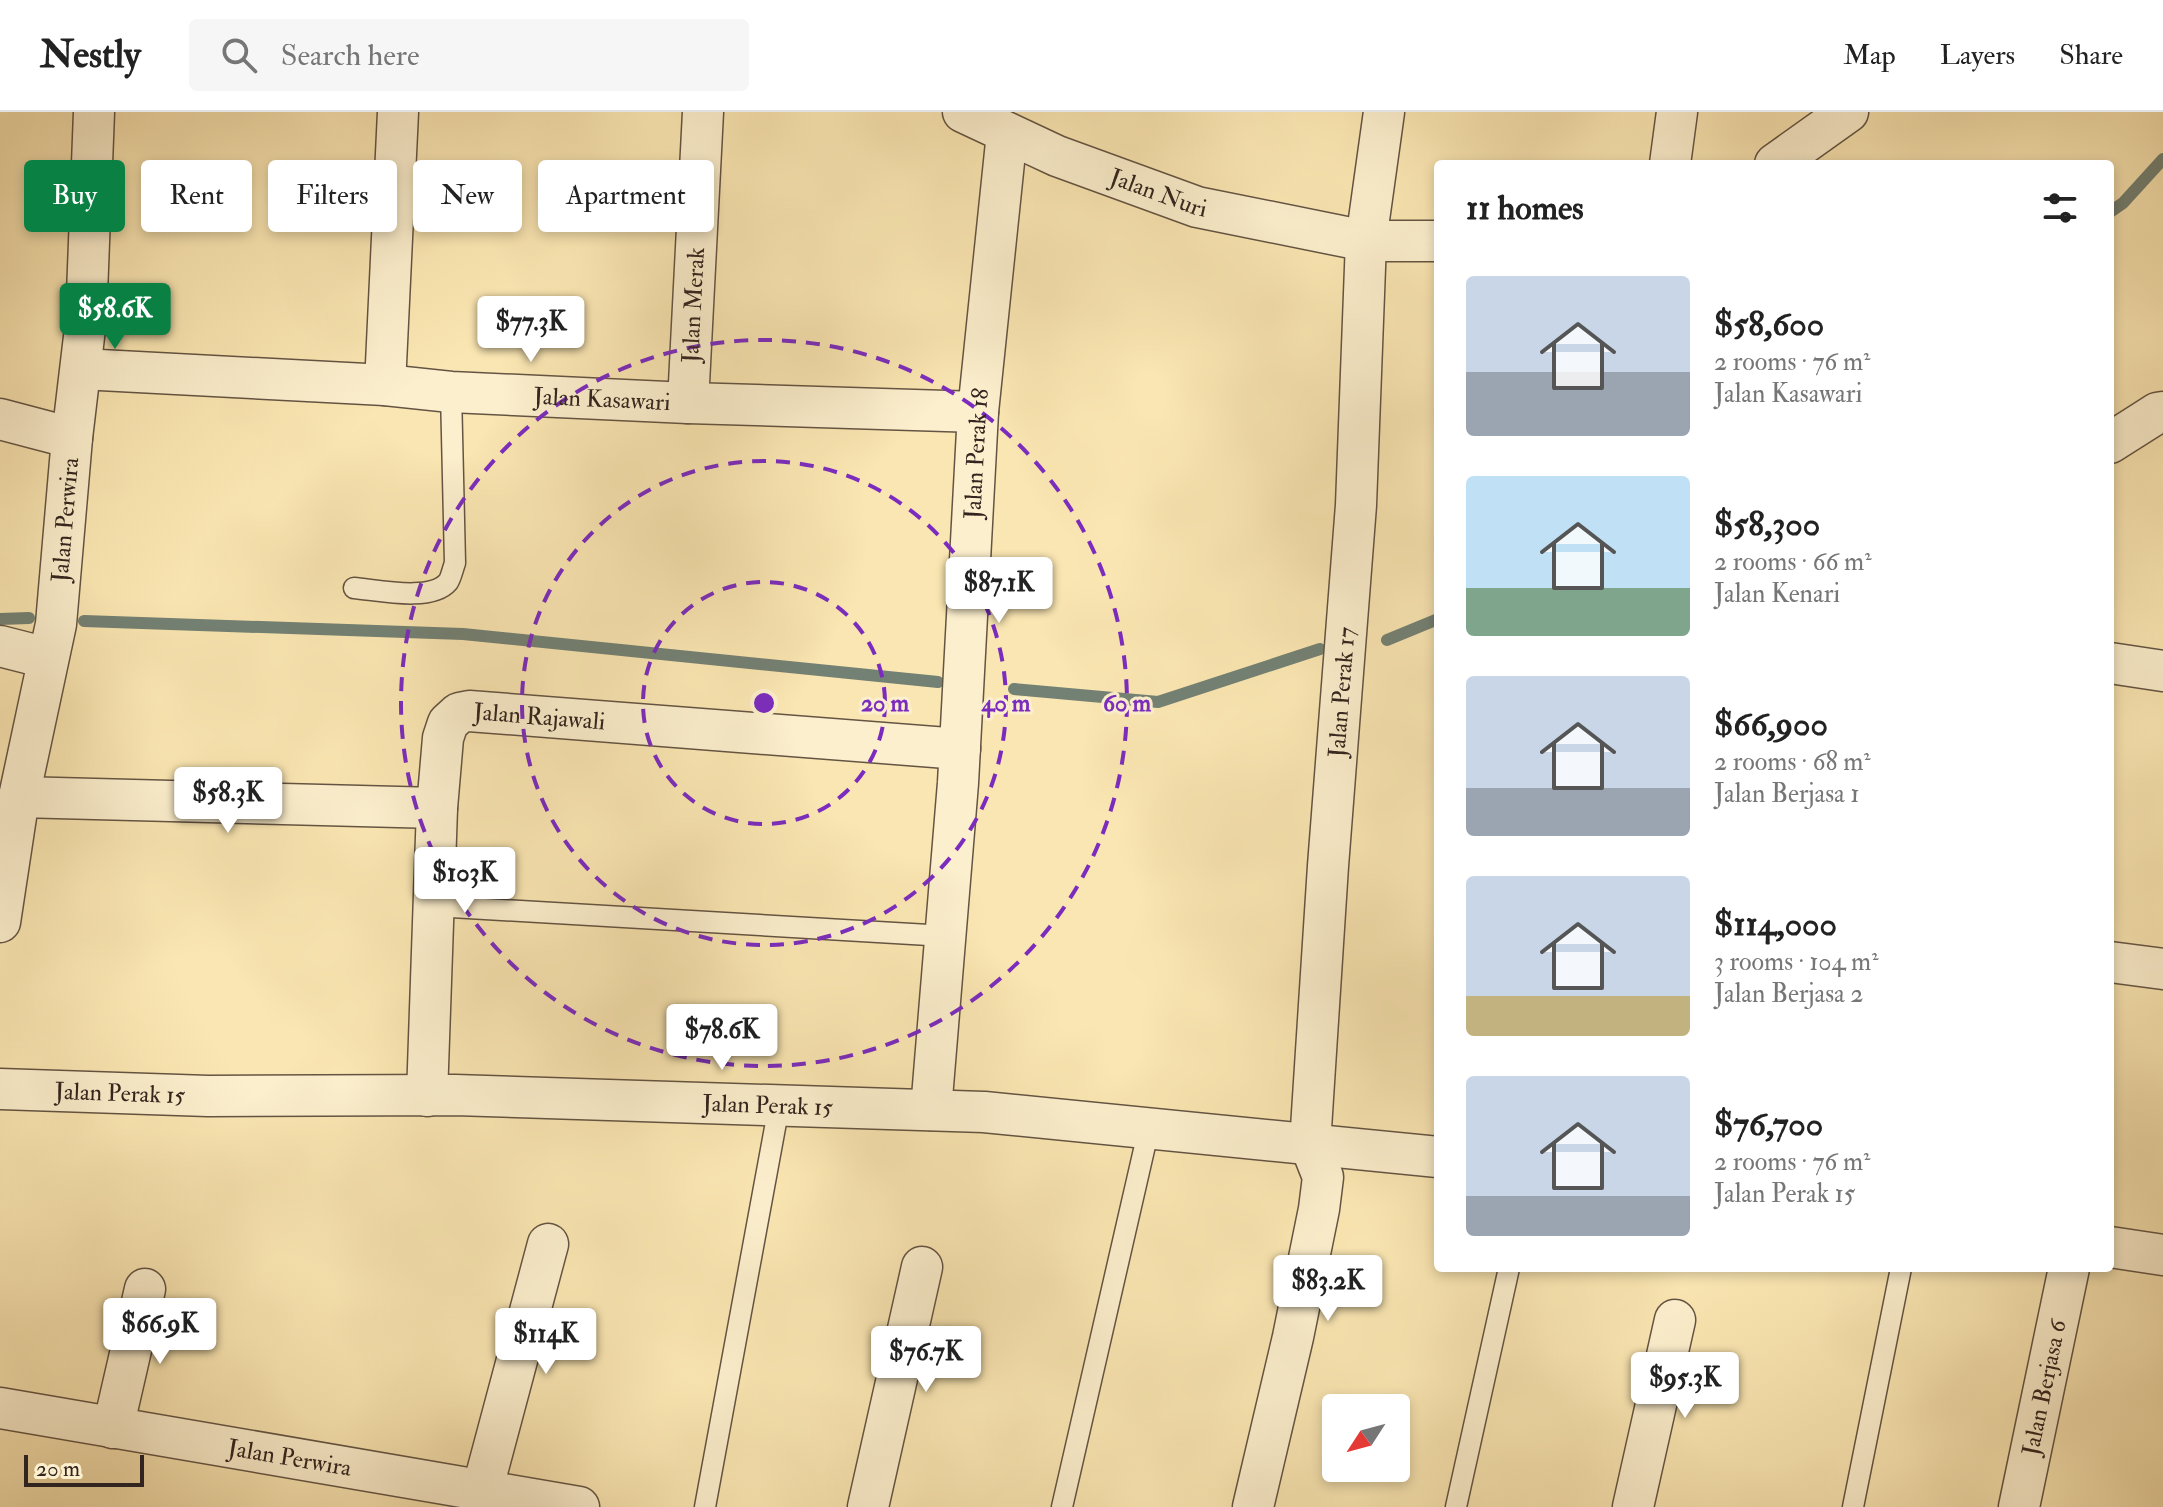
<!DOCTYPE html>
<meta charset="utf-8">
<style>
:root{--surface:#fff;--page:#f6f6f6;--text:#222;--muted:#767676;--line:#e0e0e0;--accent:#0b8043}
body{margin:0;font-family:"IM FELL Double Pica",serif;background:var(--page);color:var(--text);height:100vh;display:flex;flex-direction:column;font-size:30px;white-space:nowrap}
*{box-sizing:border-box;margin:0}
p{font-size:26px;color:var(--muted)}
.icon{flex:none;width:44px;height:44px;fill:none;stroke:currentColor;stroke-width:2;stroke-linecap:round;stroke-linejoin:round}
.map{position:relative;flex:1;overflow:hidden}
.panel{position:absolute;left:1434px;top:48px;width:680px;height:1112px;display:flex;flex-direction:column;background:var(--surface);border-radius:8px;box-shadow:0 4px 12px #0003}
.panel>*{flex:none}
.guide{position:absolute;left:24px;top:48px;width:760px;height:72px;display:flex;gap:16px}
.needle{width:52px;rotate:234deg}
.tools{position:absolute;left:1322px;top:1282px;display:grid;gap:16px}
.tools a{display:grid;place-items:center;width:88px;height:88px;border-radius:8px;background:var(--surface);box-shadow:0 4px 12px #0003;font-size:40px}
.scale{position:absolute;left:24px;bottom:20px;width:120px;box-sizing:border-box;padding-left:8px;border:4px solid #32241e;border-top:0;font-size:22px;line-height:28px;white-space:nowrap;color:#32241e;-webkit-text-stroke:6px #fcefcd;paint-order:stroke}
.price{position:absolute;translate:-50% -68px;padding:0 18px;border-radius:8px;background:#fff;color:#222;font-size:26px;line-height:52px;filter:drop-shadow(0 2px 4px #0008)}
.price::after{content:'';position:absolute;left:50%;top:48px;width:24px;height:18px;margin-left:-12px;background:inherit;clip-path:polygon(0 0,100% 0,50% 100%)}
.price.selected{background:var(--accent);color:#fff}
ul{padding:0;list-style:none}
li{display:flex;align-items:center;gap:24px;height:200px;padding:0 32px}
li span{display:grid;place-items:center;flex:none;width:224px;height:160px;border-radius:8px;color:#555}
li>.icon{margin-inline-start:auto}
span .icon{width:96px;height:96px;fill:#fffc;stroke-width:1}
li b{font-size:34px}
h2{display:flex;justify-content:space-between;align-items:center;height:96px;padding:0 32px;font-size:34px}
.tag{padding:0 28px;border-radius:8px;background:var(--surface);box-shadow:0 4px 12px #0003;font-size:28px;line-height:72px}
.tag.selected{background:var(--accent);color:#fff}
header{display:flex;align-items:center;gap:48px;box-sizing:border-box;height:112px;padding:0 40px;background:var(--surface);border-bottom:2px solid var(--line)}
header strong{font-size:38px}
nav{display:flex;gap:44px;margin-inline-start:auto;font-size:28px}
.search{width:560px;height:72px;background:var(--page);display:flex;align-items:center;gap:20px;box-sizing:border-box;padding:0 28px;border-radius:8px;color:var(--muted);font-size:30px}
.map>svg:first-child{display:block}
</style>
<header>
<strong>Nestly</strong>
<div class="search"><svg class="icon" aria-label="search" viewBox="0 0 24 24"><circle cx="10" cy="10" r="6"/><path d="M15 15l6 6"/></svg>Search here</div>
<nav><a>Map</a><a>Layers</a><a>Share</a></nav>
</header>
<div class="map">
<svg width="2163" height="1395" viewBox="0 0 2163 1395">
<rect width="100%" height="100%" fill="#fae6b2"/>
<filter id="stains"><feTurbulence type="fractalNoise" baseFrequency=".0025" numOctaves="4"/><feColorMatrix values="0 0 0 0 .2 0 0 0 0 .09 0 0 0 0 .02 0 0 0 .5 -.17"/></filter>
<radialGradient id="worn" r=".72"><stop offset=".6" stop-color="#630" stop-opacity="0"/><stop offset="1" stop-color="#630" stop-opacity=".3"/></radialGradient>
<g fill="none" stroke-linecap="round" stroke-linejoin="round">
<path stroke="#738174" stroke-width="12" d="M2110 100 2123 91 2163 47
M0 507 29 506
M84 509 463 522 938 570
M1387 528 1438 507
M1014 577 1158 590 1320 537"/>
<defs>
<path id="lane" d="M354 476C378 478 431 490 448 470 451 466 453 456 455 451L451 280
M434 794 946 824
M705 1395 779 994
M1062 1395 1149 1016
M1456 1395 1509 1156
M1853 1395 1901 1156"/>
<g id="street">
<path id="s1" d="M963 0 1057 44 1197 95 1366 129H1438"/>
<path d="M1670 52 1677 0"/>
<path d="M1775 52 1848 0"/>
<path id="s2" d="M81 257 385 273 451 280 688 291 978 300"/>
<path d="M385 273 398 0"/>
<path id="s3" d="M688 291 703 0"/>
<path d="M0 307 72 326"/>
<path d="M2110 331 2157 301 2163 300"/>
<path d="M0 534 47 546"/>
<path d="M2110 551 2163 559"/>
<path d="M19 685 437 696"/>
<path id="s4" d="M0 810 19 685 56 512 72 326 86 208 94 0"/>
<path d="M2110 850 2163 857"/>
<path id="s5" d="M0 977 208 984 455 983 984 1000 1438 1045"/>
<path id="s6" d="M427 984 437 696 443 626 448 611 459 601 469 599 960 637"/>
<path id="s7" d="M931 998 958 671 978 300 1007 21"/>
<path d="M2110 1135 2163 1143"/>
<path id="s8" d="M0 1296 579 1395"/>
<path d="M113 1316 145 1177"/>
<path d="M482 1379 548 1132"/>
<path d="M868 1395 922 1155"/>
<path id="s9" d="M1253 1395 1293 1225 1319 1097 1323 1065 1310 1032 1328 754 1356 393 1366 129 1384 0"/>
<path d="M1633 1395 1675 1208"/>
<path id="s10" d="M2019 1395 2069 1156"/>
</g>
</defs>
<use href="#lane" stroke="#645443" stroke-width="23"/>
<use href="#street" stroke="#645443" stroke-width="43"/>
<use href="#lane" stroke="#fcefcd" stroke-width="20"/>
<use href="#street" stroke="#fcefcd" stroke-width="40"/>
</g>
<g fill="none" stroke="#7b2cbf" stroke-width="4" stroke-dasharray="14 10">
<circle cx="764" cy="591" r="121"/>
<circle cx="764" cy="591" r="242"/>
<circle cx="764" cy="591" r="363"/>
</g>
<g text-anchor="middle" stroke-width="6" stroke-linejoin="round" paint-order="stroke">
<g font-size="24" fill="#32241e" stroke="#fcefcd">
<text dy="8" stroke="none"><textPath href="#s1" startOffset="212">Jalan Nuri</textPath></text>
<text dy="8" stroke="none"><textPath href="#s3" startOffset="98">Jalan Merak</textPath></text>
<text dy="8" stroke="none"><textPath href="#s2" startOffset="522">Jalan Kasawari</textPath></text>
<text dy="8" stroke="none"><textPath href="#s7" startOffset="658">Jalan Perak 18</textPath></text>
<text dy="8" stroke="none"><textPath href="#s4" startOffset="408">Jalan Perwira</textPath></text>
<text dy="8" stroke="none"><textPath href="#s9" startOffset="826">Jalan Perak 17</textPath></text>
<text dy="8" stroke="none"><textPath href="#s6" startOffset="470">Jalan Rajawali</textPath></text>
<text dy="8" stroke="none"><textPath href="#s5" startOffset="120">Jalan Perak 15</textPath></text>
<text dy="8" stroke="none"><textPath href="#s5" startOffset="768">Jalan Perak 15</textPath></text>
<text dy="8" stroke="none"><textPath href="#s10" startOffset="122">Jalan Berjasa 6</textPath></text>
<text dy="8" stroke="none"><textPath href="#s8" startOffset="294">Jalan Perwira</textPath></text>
</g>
</g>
<circle cx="764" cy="591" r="12" fill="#7b2cbf" stroke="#fcefcd" stroke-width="4"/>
<g font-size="24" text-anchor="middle" font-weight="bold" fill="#7b2cbf" stroke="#fcefcd" stroke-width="6" stroke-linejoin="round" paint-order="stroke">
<text x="885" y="599">20 m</text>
<text x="1006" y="599">40 m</text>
<text x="1127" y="599">60 m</text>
</g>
<rect width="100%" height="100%" filter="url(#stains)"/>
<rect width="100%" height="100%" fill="url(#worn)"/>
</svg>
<div class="tools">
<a><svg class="needle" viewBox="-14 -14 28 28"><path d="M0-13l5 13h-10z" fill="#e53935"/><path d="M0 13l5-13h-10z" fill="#767676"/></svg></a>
</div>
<div class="scale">20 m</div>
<b class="price selected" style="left:115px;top:239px">$58.6K</b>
<b class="price" style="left:531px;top:252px">$77.3K</b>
<b class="price" style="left:999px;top:513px">$87.1K</b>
<b class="price" style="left:228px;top:723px">$58.3K</b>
<b class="price" style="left:465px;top:803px">$103K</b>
<b class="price" style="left:722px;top:960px">$78.6K</b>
<b class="price" style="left:1328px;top:1211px">$83.2K</b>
<b class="price" style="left:160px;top:1254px">$66.9K</b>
<b class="price" style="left:546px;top:1264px">$114K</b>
<b class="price" style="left:926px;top:1282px">$76.7K</b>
<b class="price" style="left:1685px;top:1308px">$95.3K</b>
<div class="guide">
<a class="tag selected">Buy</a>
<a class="tag">Rent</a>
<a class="tag">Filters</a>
<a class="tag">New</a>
<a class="tag">Apartment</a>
</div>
<section class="panel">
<h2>11 homes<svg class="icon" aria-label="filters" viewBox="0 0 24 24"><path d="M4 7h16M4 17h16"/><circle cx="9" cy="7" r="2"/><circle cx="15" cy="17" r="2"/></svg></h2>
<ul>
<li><span style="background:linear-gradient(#c9d6e8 60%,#9aa5b1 0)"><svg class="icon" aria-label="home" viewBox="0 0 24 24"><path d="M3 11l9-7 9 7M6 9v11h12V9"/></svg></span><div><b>$58,600</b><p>2 rooms · 76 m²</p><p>Jalan Kasawari</p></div></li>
<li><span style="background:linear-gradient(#bfe0f5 70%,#7fa58c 0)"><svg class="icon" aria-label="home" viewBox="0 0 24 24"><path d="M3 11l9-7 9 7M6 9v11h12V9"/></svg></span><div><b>$58,300</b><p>2 rooms · 66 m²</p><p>Jalan Kenari</p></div></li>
<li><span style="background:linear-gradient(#c9d6e8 70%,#9aa5b1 0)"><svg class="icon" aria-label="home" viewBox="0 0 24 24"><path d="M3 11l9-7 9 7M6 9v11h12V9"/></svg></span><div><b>$66,900</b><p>2 rooms · 68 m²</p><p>Jalan Berjasa 1</p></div></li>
<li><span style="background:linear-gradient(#c9d6e8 75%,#c2b280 0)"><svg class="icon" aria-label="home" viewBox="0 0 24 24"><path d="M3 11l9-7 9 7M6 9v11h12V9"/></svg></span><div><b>$114,000</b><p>3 rooms · 104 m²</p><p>Jalan Berjasa 2</p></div></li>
<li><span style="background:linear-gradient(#c9d6e8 75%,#9aa5b1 0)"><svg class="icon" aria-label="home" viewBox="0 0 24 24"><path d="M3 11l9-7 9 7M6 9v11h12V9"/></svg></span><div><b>$76,700</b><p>2 rooms · 76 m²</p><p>Jalan Perak 15</p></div></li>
</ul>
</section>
</div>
